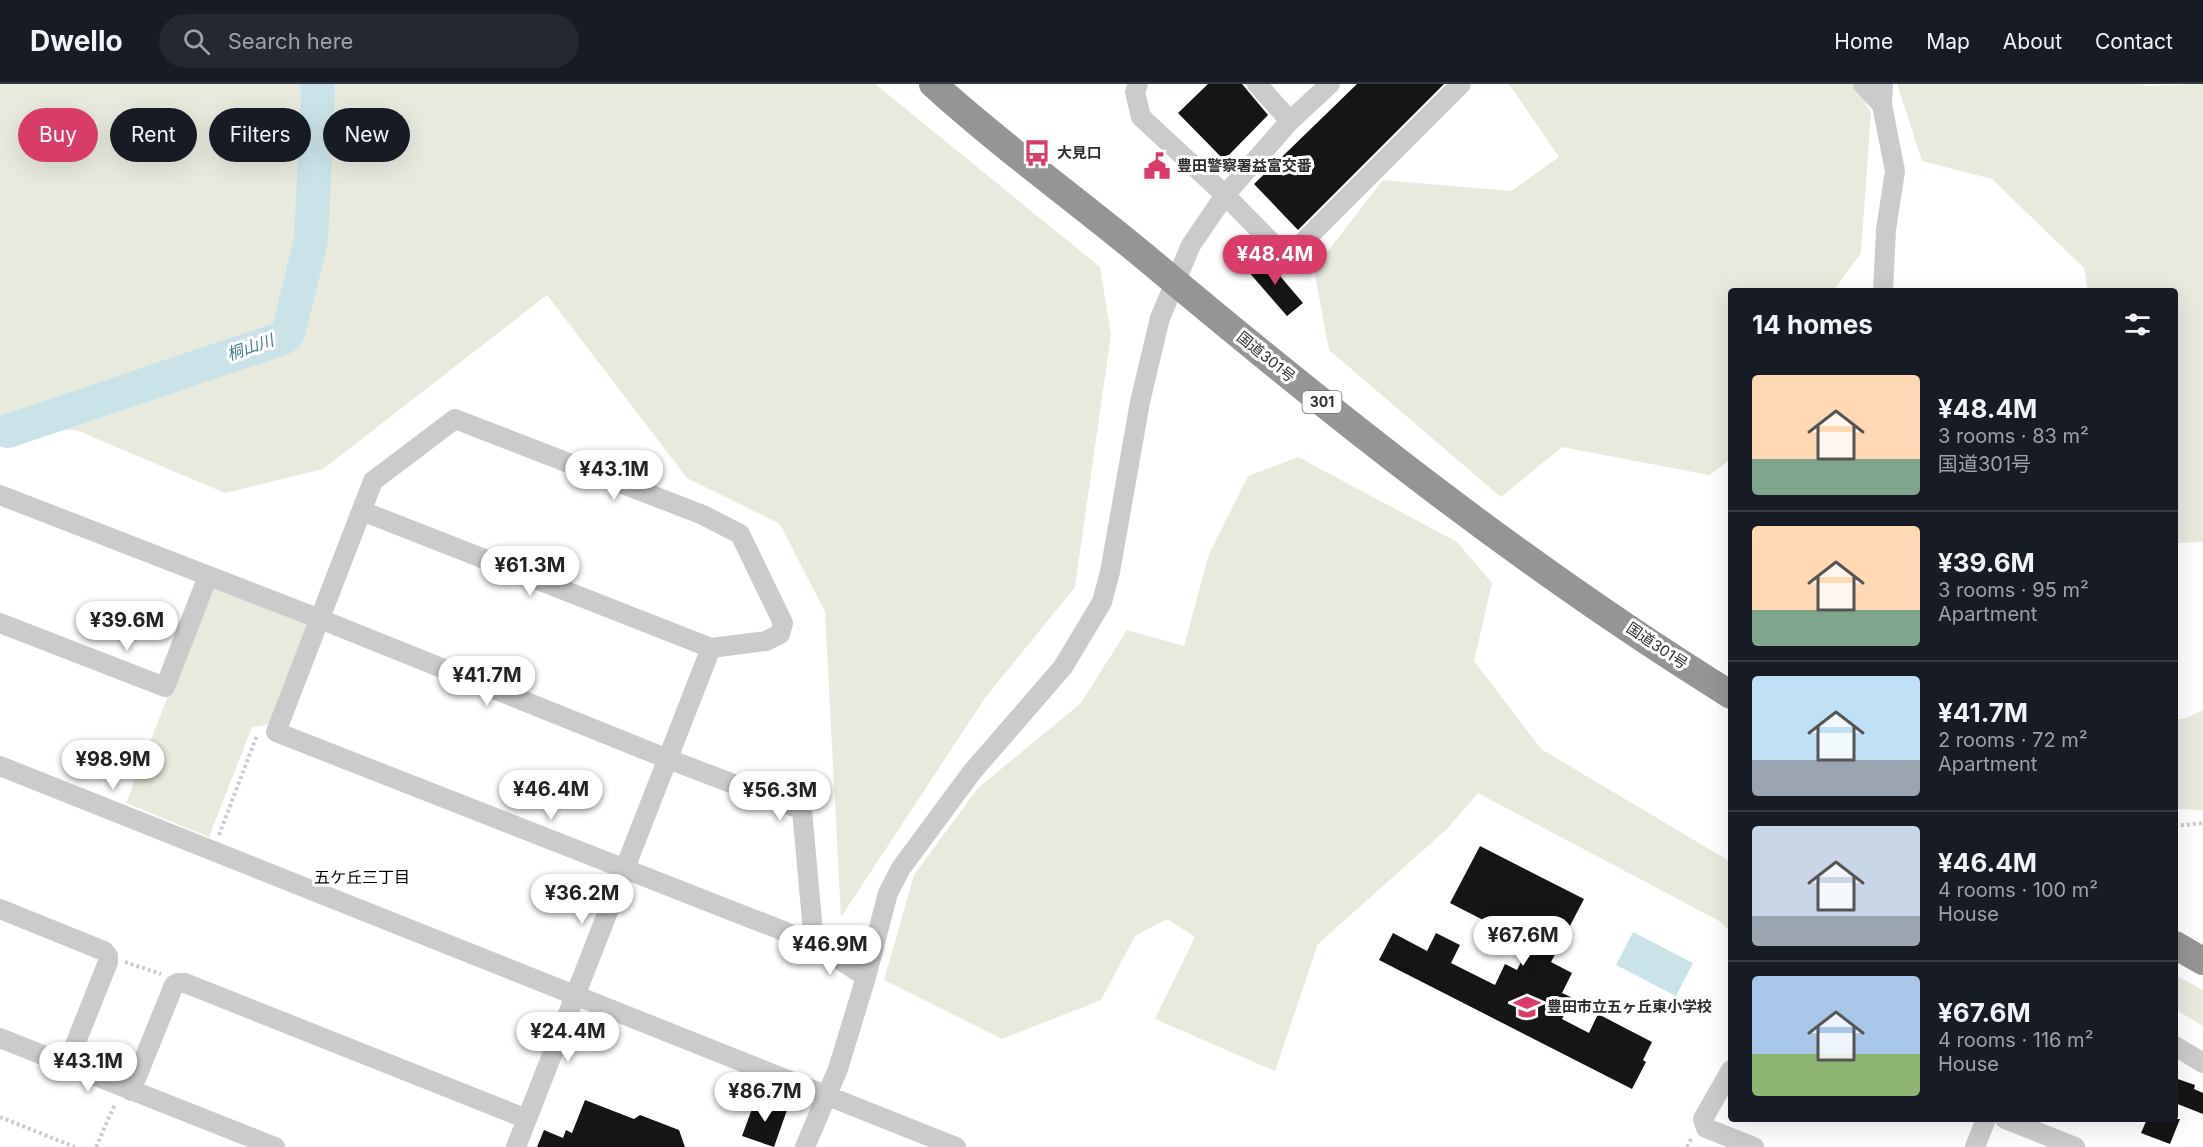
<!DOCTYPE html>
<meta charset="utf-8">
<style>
:root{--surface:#171b24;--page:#242831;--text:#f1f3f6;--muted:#9ea1a6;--line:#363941;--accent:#d83d69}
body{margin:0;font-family:Inter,"Noto Sans JP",sans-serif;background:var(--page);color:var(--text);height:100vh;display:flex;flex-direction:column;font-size:22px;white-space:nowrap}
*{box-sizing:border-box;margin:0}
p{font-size:20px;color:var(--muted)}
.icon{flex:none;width:33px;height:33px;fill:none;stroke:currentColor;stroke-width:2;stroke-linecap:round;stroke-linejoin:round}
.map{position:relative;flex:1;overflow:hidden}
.sheet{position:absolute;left:1728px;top:204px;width:450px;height:834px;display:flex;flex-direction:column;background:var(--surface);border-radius:6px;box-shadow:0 6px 24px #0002}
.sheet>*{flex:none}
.hud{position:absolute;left:18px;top:24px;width:570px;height:54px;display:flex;gap:12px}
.price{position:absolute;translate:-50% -51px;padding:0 14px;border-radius:21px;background:#fff;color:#222;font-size:20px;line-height:39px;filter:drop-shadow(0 2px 3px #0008)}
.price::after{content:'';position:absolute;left:50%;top:36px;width:18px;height:14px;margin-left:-9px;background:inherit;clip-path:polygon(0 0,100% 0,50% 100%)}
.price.selected{background:var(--accent);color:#fff}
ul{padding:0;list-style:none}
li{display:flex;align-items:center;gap:18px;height:150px;padding:0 24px}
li+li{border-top:2px solid var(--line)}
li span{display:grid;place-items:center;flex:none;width:168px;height:120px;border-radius:6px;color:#555}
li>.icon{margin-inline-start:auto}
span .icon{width:72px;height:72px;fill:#fffc;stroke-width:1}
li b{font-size:26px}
h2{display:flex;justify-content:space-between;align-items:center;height:72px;padding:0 24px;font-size:26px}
.pill{padding:0 21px;border-radius:27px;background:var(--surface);box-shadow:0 6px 24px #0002;font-size:21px;line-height:54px}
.pill.selected{background:var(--accent);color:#fff}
header{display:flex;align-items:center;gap:36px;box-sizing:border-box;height:84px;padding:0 30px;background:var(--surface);border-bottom:2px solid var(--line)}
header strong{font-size:28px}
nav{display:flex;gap:33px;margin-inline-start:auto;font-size:21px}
.search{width:420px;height:54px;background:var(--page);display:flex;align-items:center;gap:15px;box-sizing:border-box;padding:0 21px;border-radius:33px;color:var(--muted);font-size:22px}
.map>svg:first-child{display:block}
</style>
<header>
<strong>Dwello</strong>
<div class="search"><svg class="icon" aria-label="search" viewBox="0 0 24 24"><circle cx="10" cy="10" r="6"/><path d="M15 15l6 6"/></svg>Search here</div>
<nav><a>Home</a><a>Map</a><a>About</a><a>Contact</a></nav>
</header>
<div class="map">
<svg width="2203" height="1063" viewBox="0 0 2203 1063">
<rect width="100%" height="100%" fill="#fff"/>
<path fill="#e7eadd" d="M0 0H875L1100 183 1111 251 1075 503 985 614 841 833 825 528 780 440 687 394 547 211 323 385 225 409 76 346 0 343Z
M1509 0H1856L1871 29 1861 169 1833 207H1731V375L1709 391 1562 363 1501 413 1329 266 1314 185 1383 96 1511 107 1559 73Z
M1897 0H2142L2145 2 2203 0V458L2175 459V207H2088L2084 184 1992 95 1922 77Z
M1298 373 1457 458 1492 499 1474 577 1541 665 1731 778V849L1721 838 1478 709 1448 744 1318 860 1275 987 1155 935 1195 853 1167 835 1135 852 1101 916 1002 955 884 896 914 791 978 704 1081 619 1127 546 1184 562 1209 470 1248 392Z
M211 503 308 541 271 640 252 643 209 753 126 719Z
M2203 626V726L2175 725V636L2186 634Z
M2175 891 2203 906V942L2175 925Z"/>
<path fill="#cae3e9" d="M1633 848 1693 879 1676 912 1616 881Z"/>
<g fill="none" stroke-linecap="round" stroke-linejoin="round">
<path stroke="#cae3e9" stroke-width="34" d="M8 347 283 254 288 249 311 156 318 11 317 0"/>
</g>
<path fill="#151515" d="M1208 0H1242L1268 31 1224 76 1178 29Z
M1357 0H1444L1298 146 1254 100Z
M1263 172 1303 219 1287 232 1247 186Z
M1480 762 1584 815 1551 878 1572 889 1562 909 1573 914 1562 935 1589 949 1598 930 1652 958 1643 976 1646 978 1632 1005 1379 876 1393 849 1427 867 1436 849 1460 861 1451 879 1495 901 1505 880 1517 886 1530 860 1450 819Z
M2175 994 2195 1001 2194 1005 2203 1009V1030L2175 1019Z
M756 1014 787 1026 774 1063 742 1052Z
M585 1016 634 1035 640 1031 679 1046 685 1063H537L544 1046 563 1054 566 1046 572 1049Z
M2147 1035H2180L2170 1060 2141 1049Z"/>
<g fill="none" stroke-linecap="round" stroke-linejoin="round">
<path stroke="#cbcbcb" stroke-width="4" stroke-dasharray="3 3" stroke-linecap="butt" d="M2175 742 2203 739
M219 751 257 651
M125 878 161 890
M0 1033 75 1063
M96 1063 115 1020
M1687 1063 1692 1053"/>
<path stroke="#cbcbcb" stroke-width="20" d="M1138 0 1135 8 1141 33 1225 111 1287 174 1461 0
M1257 0 1290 37
M1863 0 1882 21
M1883 207 1886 146 1895 87 1882 21 1883 0
M0 411 320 535 668 675 802 726 814 859
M362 427 711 564
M0 539 165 603 208 492
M0 682 956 1063
M0 825 104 867 108 872V878L67 981
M0 954 275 1063
M2175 962 2203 979
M1731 986 1703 1035 1706 1044 1754 1063
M131 1007 174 901 178 899H185L527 1035
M2005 1035 2075 1063
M516 1063C580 896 647 731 711 564L766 557 780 550 783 539 740 450 703 431 455 335 373 397 276 648 814 859 866 893
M805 1063 838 985 866 893 888 809 901 784 972 688 1063 583 1102 518 1110 488 1140 318 1160 234 1191 161 1225 111 1290 37 1330 0
M1975 1063 1986 1035"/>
<path stroke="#959595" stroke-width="28" d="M933 0C1000 61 1074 114 1144 172 1331 329 1523 482 1731 611
M2175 861 2203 877"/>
</g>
<defs>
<symbol id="bus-bare" viewBox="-9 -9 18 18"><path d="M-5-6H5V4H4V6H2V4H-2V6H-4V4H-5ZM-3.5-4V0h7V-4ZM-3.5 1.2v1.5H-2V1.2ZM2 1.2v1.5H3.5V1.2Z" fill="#d83d69" stroke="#fff" stroke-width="2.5" paint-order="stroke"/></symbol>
<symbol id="civic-bare" viewBox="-9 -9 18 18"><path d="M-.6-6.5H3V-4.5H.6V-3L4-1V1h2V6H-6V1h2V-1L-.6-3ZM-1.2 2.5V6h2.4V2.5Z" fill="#d83d69" stroke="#fff" stroke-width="2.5" paint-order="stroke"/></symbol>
<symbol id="school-bare" viewBox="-9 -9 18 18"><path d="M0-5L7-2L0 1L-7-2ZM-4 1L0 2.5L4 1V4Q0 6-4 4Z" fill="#d83d69" stroke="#fff" stroke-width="2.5" paint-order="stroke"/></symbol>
</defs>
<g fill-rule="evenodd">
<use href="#bus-bare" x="1018" y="50" width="38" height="38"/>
<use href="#civic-bare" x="1138" y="63" width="38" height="38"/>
<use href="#school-bare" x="1508" y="904" width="38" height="38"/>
</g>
<g text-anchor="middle" stroke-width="6" stroke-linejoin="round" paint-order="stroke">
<rect fill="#fff" stroke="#6d6d6d" stroke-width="1.5" x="1302.5" y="307" width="39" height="22" rx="4.5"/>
<g font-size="14" font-weight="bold" fill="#2e2e2e">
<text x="1322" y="323">301</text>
</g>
<g font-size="15" font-weight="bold" fill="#2e2e2e" stroke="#fff" text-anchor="start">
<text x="1057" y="74">大見口</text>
<text x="1177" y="87">豊田警察署益富交番</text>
<text x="1547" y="928">豊田市立五ヶ丘東小学校</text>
</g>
<g font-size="15" fill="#2e2e2e" stroke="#fff">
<text transform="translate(1266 273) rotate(39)" y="5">国道301号</text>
<text transform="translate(1657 562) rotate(34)" y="5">国道301号</text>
</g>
<g font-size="16" font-style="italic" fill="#427d8a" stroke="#fff">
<text transform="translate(250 263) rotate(-19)" y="6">桐山川</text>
</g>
<g font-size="16" fill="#000" stroke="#fff">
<text x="362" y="799">五ケ丘三丁目</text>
</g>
</g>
</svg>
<b class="price selected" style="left:1275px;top:202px">¥48.4M</b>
<b class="price" style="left:614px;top:417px">¥43.1M</b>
<b class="price" style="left:530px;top:513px">¥61.3M</b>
<b class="price" style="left:127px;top:568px">¥39.6M</b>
<b class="price" style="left:487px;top:623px">¥41.7M</b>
<b class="price" style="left:113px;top:707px">¥98.9M</b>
<b class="price" style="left:551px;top:737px">¥46.4M</b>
<b class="price" style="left:780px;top:738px">¥56.3M</b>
<b class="price" style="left:582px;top:841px">¥36.2M</b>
<b class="price" style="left:1523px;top:883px">¥67.6M</b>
<b class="price" style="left:830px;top:892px">¥46.9M</b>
<b class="price" style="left:568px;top:979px">¥24.4M</b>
<b class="price" style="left:88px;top:1009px">¥43.1M</b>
<b class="price" style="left:765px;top:1039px">¥86.7M</b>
<div class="hud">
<a class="pill selected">Buy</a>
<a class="pill">Rent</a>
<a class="pill">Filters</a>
<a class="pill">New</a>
</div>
<section class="sheet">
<h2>14 homes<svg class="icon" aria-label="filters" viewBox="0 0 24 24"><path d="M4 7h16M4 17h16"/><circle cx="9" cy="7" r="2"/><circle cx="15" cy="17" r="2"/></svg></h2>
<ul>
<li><span style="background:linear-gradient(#ffd9b3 70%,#7fa58c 0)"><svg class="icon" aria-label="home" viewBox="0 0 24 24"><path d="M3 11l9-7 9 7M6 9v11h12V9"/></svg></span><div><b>¥48.4M</b><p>3 rooms · 83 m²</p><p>国道301号</p></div></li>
<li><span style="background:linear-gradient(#ffd9b3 70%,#7fa58c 0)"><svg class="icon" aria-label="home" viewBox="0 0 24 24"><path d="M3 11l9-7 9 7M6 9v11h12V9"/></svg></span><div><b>¥39.6M</b><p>3 rooms · 95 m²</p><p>Apartment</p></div></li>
<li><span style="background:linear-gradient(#bfe0f5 70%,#9aa5b1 0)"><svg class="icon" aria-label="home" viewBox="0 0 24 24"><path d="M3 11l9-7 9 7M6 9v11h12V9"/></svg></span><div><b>¥41.7M</b><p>2 rooms · 72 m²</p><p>Apartment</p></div></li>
<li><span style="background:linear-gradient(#c9d6e8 75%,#9aa5b1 0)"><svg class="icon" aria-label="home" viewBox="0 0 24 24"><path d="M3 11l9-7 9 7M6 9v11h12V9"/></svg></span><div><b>¥46.4M</b><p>4 rooms · 100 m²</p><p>House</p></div></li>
<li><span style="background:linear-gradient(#a9c7e8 65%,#8fb573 0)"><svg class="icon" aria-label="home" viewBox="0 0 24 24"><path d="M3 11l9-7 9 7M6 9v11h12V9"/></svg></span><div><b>¥67.6M</b><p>4 rooms · 116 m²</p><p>House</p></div></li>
</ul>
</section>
</div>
